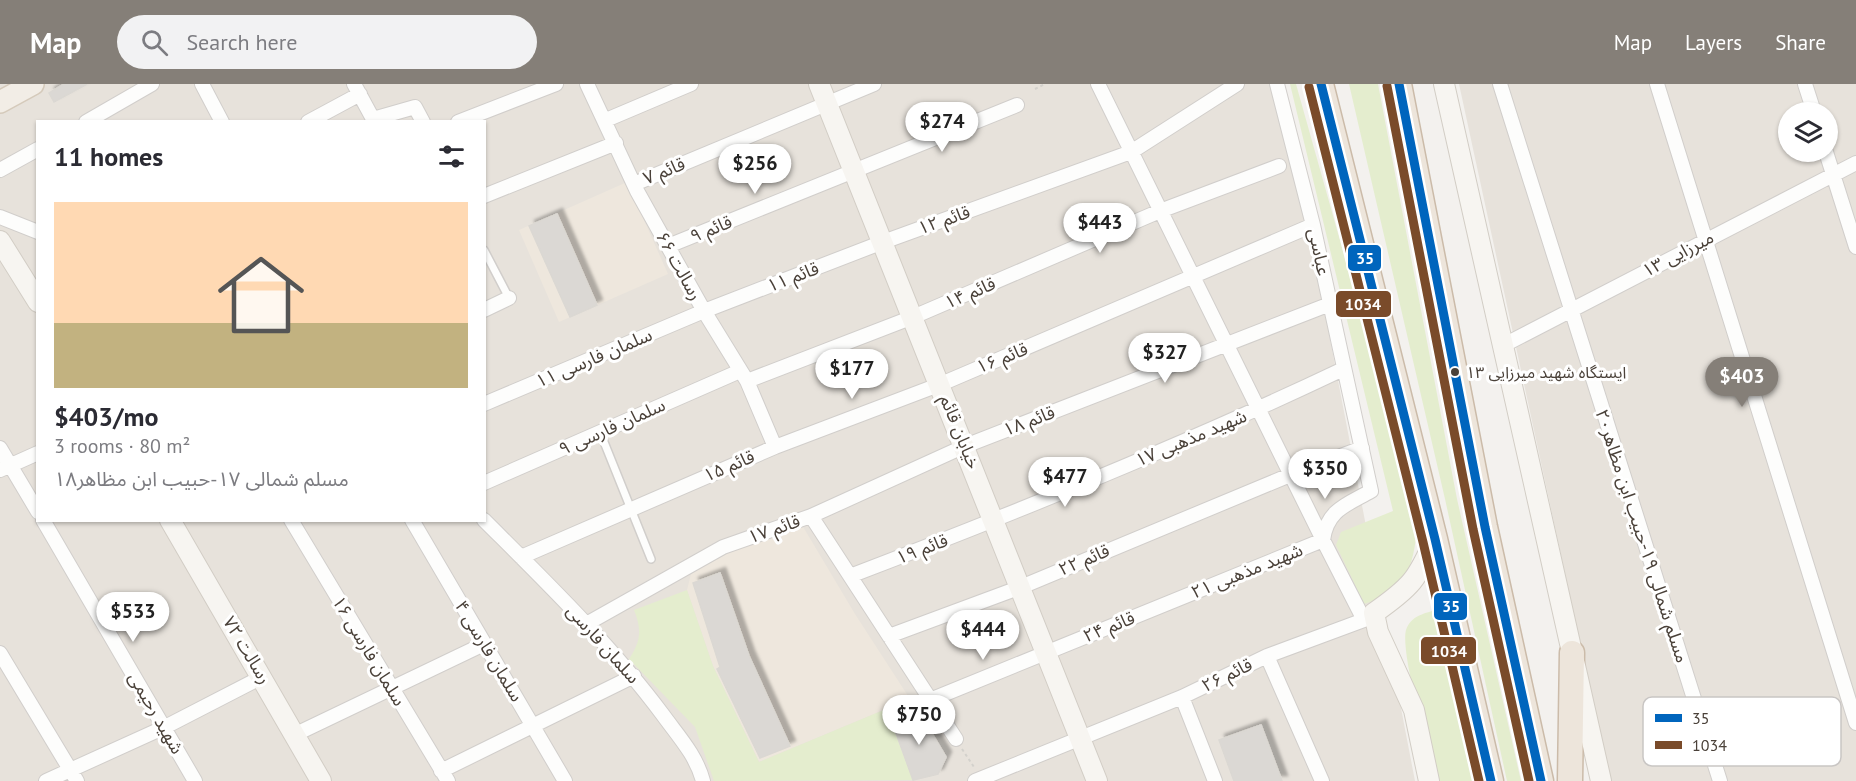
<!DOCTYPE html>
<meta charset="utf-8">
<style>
:root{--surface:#fff;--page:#f2f2f3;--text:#2b2b33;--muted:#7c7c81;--accent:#857f78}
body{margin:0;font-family:"PT Sans","Noto Sans Arabic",sans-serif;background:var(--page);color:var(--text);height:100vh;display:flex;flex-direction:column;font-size:22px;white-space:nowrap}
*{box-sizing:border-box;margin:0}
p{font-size:20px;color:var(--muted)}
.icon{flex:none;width:33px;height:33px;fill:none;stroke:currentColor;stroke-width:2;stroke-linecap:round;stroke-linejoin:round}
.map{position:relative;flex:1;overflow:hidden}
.side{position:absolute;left:36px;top:36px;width:450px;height:402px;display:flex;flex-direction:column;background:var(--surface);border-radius:0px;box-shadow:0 2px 4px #0004}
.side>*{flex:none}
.buttons{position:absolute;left:1778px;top:18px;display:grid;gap:12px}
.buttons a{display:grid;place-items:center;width:60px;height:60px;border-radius:50%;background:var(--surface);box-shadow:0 2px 4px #0004;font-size:30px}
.price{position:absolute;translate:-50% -51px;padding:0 14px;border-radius:21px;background:#fff;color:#222;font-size:20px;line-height:39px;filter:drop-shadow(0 2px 3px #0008)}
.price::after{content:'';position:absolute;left:50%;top:36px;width:18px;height:14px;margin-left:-9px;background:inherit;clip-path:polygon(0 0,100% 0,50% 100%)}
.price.on{background:var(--accent);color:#fff}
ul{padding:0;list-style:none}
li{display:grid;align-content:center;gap:12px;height:318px;padding:0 18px}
li span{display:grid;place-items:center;height:186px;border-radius:0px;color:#555}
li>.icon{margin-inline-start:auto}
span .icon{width:108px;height:108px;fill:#fffc;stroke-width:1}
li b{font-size:26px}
h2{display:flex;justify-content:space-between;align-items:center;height:72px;padding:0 18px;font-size:26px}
header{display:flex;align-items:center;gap:36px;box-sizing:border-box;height:84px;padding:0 30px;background:var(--accent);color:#fff}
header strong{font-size:28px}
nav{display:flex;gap:33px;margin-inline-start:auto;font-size:21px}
.search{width:420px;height:54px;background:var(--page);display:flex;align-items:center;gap:15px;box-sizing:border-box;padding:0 21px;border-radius:33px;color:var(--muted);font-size:22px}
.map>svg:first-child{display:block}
</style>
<header>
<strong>Map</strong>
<div class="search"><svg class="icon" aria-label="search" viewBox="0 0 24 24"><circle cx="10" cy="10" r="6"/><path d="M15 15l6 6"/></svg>Search here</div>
<nav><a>Map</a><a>Layers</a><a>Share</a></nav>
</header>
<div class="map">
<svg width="1856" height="697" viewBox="0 0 1856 697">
<defs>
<filter id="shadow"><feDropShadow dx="5.5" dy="-5.5" stdDeviation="1.5" flood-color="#0004"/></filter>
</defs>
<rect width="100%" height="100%" fill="#f3f1ee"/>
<path fill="#e7e2db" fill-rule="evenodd" d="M0 0H1281L1415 697H0ZM38 38H484V436H38Z
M1459 0H1856V697H1610ZM1788 28H1827V68H1788Z"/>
<path fill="#eee7dd" d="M627 98 668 190 559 238 519 146Z
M802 441 855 530 910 615 759 678 713 582 687 506 691 490 725 468Z"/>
<path fill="#e4edce" d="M1290 0H1296L1418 434C1414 477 1411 507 1364 520L1336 461 1341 448 1393 427Z
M1349 0H1378L1457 415 1521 697H1507L1445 415Z
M687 506 713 582 759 678 886 625 913 696 714 697 695 643 629 575C641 557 642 546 634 526Z
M1435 526 1473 697H1436C1429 668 1400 569 1406 546 1411 532 1423 530 1435 526Z"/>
<path fill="#dbd8d4" stroke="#dbd8d3" stroke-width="1.5" filter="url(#shadow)" d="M64 0H87L54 18 49 9Z
M557 130 597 221 570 233 529 142Z
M720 489 749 572 790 662 760 674 717 585 720 583 693 499Z
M918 626 946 673 938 690 913 696 892 638Z
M1261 641 1282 697H1234L1219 656Z"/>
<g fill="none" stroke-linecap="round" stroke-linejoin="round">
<defs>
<path id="lane" d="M484 166 509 214
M600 348 651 475"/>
<path id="street" d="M202 0 222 38
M354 0 373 35 415 23 423 38
M587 0 637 107 704 227 747 297 775 363
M1098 0 1323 456 1364 536
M1500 0 1720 697
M1657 0 1856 639
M1805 0 1814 28
M606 36 691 0
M86 38 152 0
M308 38 360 10
M458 38 556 0
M1826 68 1856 163
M0 86 38 65
M634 100 874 0
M484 112 616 59
M0 133 38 148
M668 162 1017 21
M484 226 509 214
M1502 262 1856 79
M747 297 913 233 1160 127 1279 82
M484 320 704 227 883 158 1131 68 1237 0
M0 364 38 428
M0 386 38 369
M484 399 740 287
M811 432 956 655
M43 436 195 697
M291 436 448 697
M412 436 565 697
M484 436C547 499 610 560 663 631 679 653 696 671 703 697
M521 473 775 363 941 300 1313 141
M850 492C1015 429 1179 363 1339 287
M588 539 723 463 811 432 965 362 1330 220
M889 552 1021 503 1290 391 1362 364
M0 569 77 697
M1267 572 1322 697
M1182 613 1215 697
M930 616 1323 456C1327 426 1346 421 1371 407L1313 141 1277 0
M296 650 484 560
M441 687 634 592
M46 697 165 643 262 593
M975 697 1182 613 1267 572 1364 536 1371 531"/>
<path id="secondary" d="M819 0 1097 697
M1444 0 1601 697
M0 157 38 218
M170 436 321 697
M1429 697 1414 626 1378 548 1374 529C1411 503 1417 496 1435 455"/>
<path id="primary" d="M0 18 33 0"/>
<path id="highway" d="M1321 0 1435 455 1491 697
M1399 0 1485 443 1541 697
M1570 697 1572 569"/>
</defs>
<use href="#lane" stroke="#d1cecb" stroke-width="10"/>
<use href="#street" stroke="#d1cecb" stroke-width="16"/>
<use href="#secondary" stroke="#d2cdc5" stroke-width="22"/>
<use href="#primary" stroke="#d5cabb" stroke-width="24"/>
<use href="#highway" stroke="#cbbba9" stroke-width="27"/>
<path stroke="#d3d1cc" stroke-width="2" stroke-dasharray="3 3" stroke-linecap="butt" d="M1035 5 1045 0
M962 665 974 683"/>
<use href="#lane" stroke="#fdfdfc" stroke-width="7"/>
<use href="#street" stroke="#fdfdfc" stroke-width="14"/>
<use href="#secondary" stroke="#f7f5f1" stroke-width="20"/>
<use href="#primary" stroke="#f2ede6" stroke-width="21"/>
<use href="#highway" stroke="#ede5db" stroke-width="24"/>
<defs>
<path id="bus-1" d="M1321 0 1435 455 1491 697
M1399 0 1485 443 1541 697"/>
<path id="bus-2" d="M1387 2 1473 445 1529 697
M1309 3 1423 458 1479 697"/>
</defs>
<use href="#bus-1" stroke="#fff" stroke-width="14"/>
<use href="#bus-2" stroke="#fff" stroke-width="14"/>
<use href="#bus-1" stroke="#0065bd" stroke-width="9"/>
<use href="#bus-2" stroke="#7a4b2a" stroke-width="9"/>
</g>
<circle fill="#4a4139" stroke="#fff" stroke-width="2" cx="1455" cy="288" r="5"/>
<g text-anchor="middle" stroke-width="6" stroke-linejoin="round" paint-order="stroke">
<g font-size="16" fill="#4a4139" stroke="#fff" text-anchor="start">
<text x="1466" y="294">ایستگاه شهید میرزایی ۱۳</text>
</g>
<g font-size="18" fill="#4a4139" stroke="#fff">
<text transform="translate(664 87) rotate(-22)" y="6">قائم ۷</text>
<text transform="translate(944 136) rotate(-19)" y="6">قائم ۱۲</text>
<text transform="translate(711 145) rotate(-22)" y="6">قائم ۹</text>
<text transform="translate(1319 168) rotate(78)" y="6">عباسی</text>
<text transform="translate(1678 170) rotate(-28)" y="6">میرزایی ۱۳</text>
<text transform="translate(679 182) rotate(61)" y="6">رسالت ۶۶</text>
<text transform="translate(793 193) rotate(-21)" y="6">قائم ۱۱</text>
<text transform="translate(970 209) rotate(-23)" y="6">قائم ۱۴</text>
<text transform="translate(594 274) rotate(-23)" y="6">سلمان فارسی ۱۱</text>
<text transform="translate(1002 274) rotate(-22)" y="6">قائم ۱۶</text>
<text transform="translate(1029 337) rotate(-21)" y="6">قائم ۱۸</text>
<text transform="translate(612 343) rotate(-24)" y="6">سلمان فارسی ۹</text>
<text transform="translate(960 348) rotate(68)" y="6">خیابان قائم</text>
<text transform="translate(1191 354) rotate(-23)" y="6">شهید مذهبی ۱۷</text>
<text transform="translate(729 382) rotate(-23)" y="6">قائم ۱۵</text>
<text transform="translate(774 445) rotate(-19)" y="6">قائم ۱۷</text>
<text transform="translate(1642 452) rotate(72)" y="6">مسلم شمالی ۱۹-حبیب ابن مظاهر۲۰</text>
<text transform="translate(922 465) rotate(-21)" y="6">قائم ۱۹</text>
<text transform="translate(1084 476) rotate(-23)" y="6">قائم ۲۲</text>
<text transform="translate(1247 487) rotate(-22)" y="6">شهید مذهبی ۲۱</text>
<text transform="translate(1109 543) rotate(-22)" y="6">قائم ۲۴</text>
<text transform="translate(603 560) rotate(48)" y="6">سلمان فارسی</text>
<text transform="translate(247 566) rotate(59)" y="6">رسالت ۷۲</text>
<text transform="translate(369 567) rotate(59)" y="6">سلمان فارسی ۱۶</text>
<text transform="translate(489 567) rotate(59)" y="6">سلمان فارسی ۴</text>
<text transform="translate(1227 591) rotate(-26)" y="6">قائم ۲۶</text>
<text transform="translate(156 629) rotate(60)" y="6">شهید رحیمی</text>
</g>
</g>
<rect x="1643" y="613" width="198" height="69" rx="9" fill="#fff" stroke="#c9c6c4" stroke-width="1.5"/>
<rect x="1655" y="630" width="27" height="8" fill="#0065bd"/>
<rect x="1655" y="657" width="27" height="8" fill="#7a4b2a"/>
<g font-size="16" fill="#4a4139">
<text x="1692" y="640">35</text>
<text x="1692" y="667">1034</text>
</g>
<g stroke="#fff" stroke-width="2">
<rect x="1347" y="160" width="35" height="28" rx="6" fill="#0065bd"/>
<rect x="1335" y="206" width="57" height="28" rx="6" fill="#7a4b2a"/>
<rect x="1433" y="508" width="35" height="29" rx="6" fill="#0065bd"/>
<rect x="1420" y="552" width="57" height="29" rx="6" fill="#7a4b2a"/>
</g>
<g font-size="16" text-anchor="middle" font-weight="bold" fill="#fff">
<text x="1365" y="180">35</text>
<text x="1363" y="226">1034</text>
<text x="1451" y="528">35</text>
<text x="1449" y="573">1034</text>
</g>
</svg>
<div class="buttons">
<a><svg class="icon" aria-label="layers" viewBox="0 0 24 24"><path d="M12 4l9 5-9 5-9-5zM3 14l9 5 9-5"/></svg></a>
</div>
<b class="price" style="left:942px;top:69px">$274</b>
<b class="price" style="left:755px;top:111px">$256</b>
<b class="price" style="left:1100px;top:170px">$443</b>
<b class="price" style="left:1165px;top:300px">$327</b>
<b class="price" style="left:852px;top:316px">$177</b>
<b class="price on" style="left:1742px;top:324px">$403</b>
<b class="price" style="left:1325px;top:416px">$350</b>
<b class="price" style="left:1065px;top:424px">$477</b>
<b class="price" style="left:133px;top:559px">$533</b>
<b class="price" style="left:983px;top:577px">$444</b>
<b class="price" style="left:919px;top:662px">$750</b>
<section class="side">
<h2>11 homes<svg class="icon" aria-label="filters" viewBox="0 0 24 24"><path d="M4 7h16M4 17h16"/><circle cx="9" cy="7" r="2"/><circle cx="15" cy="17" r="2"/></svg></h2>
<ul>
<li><span style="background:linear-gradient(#ffd9b3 65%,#c2b280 0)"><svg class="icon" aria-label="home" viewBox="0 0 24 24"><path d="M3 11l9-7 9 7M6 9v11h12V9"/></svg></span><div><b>$403/mo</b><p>3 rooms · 80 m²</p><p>مسلم شمالی ۱۷-حبیب ابن مظاهر۱۸</p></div></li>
</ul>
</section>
</div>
